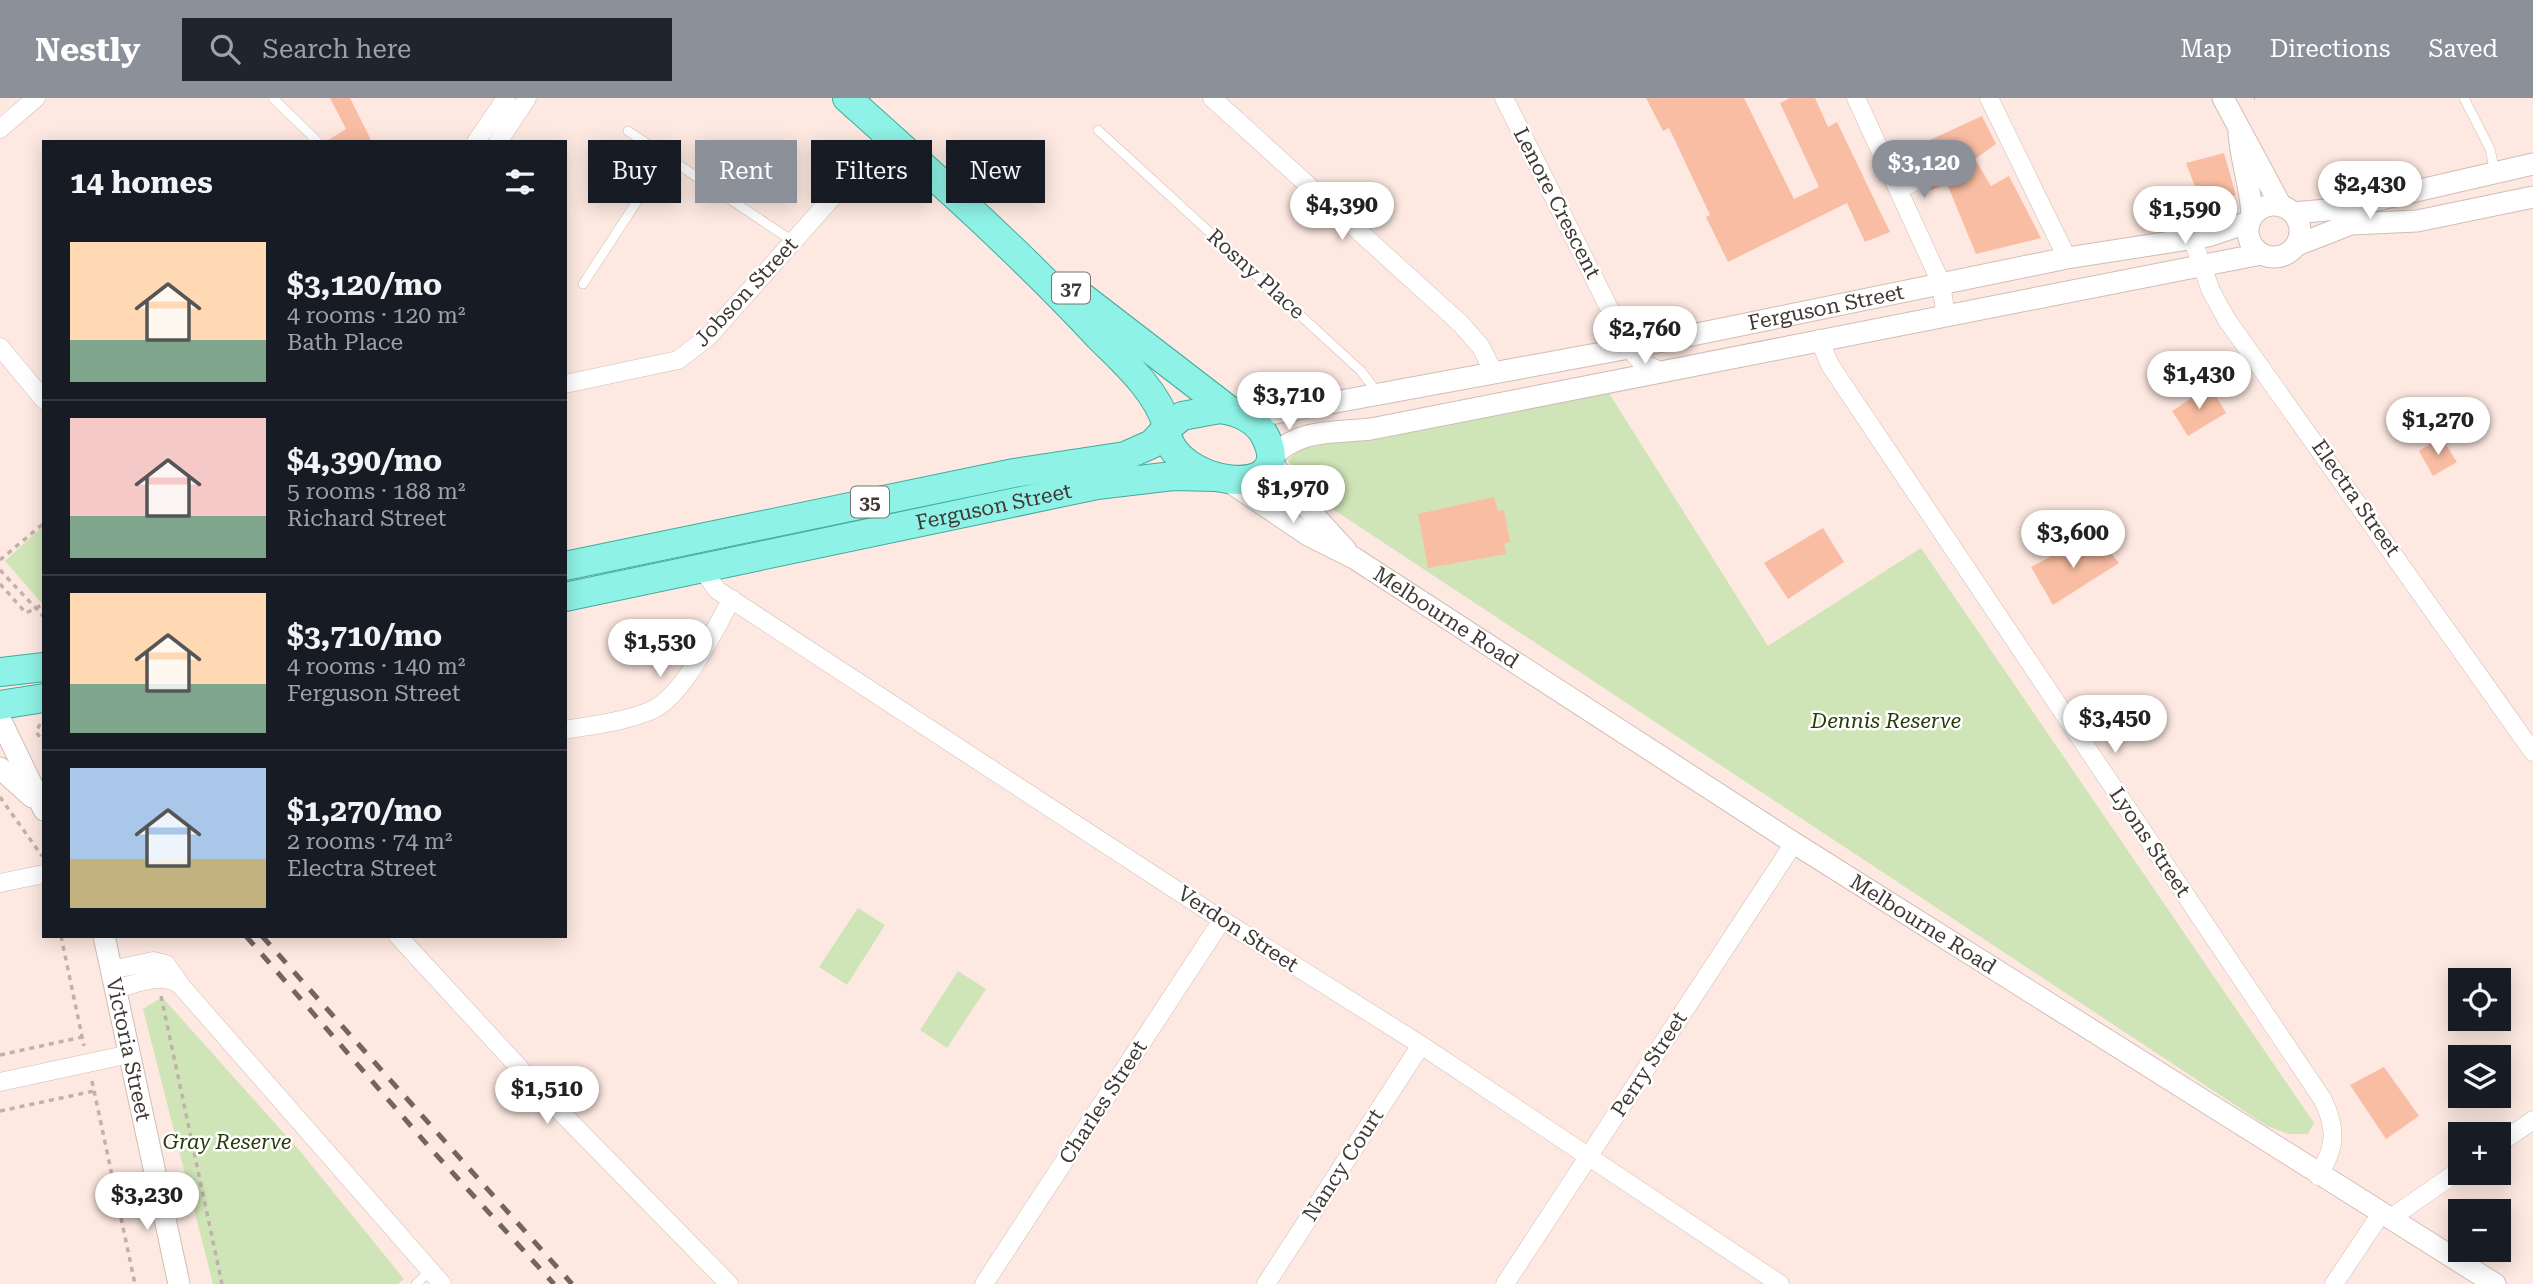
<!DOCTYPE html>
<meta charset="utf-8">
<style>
:root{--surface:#171b24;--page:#20242c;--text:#f1f3f6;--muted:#9ea1a6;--line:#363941;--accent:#8c9099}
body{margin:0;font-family:"Roboto Serif",serif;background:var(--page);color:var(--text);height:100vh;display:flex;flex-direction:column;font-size:26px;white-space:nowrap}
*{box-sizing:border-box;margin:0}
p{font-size:23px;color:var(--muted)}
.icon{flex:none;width:38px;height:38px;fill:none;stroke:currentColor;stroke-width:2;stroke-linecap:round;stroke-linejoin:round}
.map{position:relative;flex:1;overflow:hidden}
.details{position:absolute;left:42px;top:42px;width:525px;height:798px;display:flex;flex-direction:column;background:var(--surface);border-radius:0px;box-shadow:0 4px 18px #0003}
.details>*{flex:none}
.top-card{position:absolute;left:588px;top:42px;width:665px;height:63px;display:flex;gap:14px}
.tools{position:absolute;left:2448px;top:870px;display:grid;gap:14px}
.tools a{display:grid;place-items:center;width:63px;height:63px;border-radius:0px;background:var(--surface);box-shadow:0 4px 18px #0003;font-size:35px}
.price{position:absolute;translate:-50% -60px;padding:0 16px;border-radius:24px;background:#fff;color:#222;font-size:23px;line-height:46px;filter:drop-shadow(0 2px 4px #0008)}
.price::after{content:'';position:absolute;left:50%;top:42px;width:21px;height:16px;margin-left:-10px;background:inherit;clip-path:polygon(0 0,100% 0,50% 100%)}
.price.current{background:var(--accent);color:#fff}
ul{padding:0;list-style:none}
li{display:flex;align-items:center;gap:21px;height:175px;padding:0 28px}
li+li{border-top:2px solid var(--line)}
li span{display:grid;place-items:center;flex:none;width:196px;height:140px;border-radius:0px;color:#555}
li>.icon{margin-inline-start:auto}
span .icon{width:84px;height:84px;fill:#fffc;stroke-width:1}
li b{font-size:30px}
h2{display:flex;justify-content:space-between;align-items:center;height:84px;padding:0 28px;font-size:30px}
.tag{padding:0 24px;border-radius:0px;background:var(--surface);box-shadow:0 4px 18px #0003;font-size:24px;line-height:63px}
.tag.current{background:var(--accent);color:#fff}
header{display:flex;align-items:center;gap:42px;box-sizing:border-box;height:98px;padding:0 35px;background:var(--accent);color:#fff}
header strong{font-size:33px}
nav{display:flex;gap:38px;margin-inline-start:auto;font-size:24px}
.search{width:490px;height:63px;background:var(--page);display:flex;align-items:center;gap:18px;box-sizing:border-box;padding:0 24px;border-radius:0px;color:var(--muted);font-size:26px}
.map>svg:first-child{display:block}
</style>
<header>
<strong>Nestly</strong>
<div class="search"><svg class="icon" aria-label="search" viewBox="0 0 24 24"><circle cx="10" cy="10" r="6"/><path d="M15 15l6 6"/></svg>Search here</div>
<nav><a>Map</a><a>Directions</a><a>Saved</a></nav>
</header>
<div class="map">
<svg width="2533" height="1186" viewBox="0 0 2533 1186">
<rect width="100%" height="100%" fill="#fde9e1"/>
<path fill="#d0e5b7" d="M1607 292 1768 548 1921 450 2314 1025 2308 1036H2289L2267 1028 1319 402 1303 385 1288 362 1300 351Z
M44 427V508L5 463Z
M858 810 885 827 847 887 819 869Z
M958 873 986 891 947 950 920 932Z
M162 899 299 1052 404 1181 398 1186H213L143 911Z"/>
<path fill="#f9bda3" d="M330 0H350L372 44H325L346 31Z
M1646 0H1744L1794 101 1819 89 1780 5 1790 0H1815L1828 29 1837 24 1890 134 1865 144 1847 105 1728 164 1706 119 1710 117 1669 30 1663 33Z
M1982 18 1996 46 1975 61 1991 88 2009 78 2041 140 1976 156 1947 86 1929 93 1921 76 1907 82 1899 56Z
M2224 55 2236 97 2202 107 2186 65Z
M2210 288 2226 315 2188 338 2172 313Z
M2441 339 2457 364 2433 378 2419 353Z
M1494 399 1498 413 1504 412 1510 444 1504 445 1506 456 1428 470 1418 416Z
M1823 430 1844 464 1788 501 1764 465Z
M2099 440 2119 465 2053 507 2031 469 2059 454 2065 459Z
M2384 969 2419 1018 2386 1041 2350 987Z"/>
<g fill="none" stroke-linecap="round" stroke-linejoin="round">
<defs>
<path id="service" d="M273 0 318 44
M2464 0 2490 51 2495 74
M1098 32 1361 273 1377 294
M628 33 794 144
M1900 95 1919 87
M583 186 666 59
M416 1186 430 1173"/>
<path id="minor" d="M1212 0 1461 226 1481 249 1493 273
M1504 0 1629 250 1642 265 1660 273
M1856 0 1941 185 1946 219
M1989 0 2067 160
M0 31 36 0
M476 44 506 0
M498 44 527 0
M2192 140 2211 193 2227 222 2533 654
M1819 241 1830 267 2323 1002C2337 1032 2336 1049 2318 1078
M0 249 44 302
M565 286 678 262 708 239 888 37
M702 471 717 492 1222 822 1421 947 1780 1186
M565 632C593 627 623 624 650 613 684 599 713 533 732 501
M0 785 44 776
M398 838 549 1002 729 1186
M111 872 153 863 166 866 182 889 442 1186
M115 891C136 886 165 872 182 889
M0 984 130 956
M2499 1046 2533 1022
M2391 1120 2460 1072
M984 1186 1222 822
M1266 1186 1421 947
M1505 1186 1794 745
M2334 1186 2382 1114"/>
<g id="tertiary">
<path d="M2223 0 2281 108"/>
<path d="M2239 35C2241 64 2251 89 2252 118"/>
<circle cx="2274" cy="133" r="26"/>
<path d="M2293 115 2338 111 2533 66"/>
<path d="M2297 147 2351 126 2417 123 2533 99"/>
<path id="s1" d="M1238 315H1276L1629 250 2067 160 2208 138 2249 124"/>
<path d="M1270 361C1298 330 1333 335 1371 331L2261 156"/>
<path d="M1270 363 1310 413 1346 452"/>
<path id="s2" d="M1227 382 1308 437 1354 460 1794 745 2495 1186"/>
<path d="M0 621 44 712"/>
<path d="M0 670 32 699"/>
<path id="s3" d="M104 838 179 1186"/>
</g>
<g id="primary">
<path d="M847 0C933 77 1020 154 1099 239 1124 264 1156 292 1167 327"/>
<path d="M1077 195 1229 312"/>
<path d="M1220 311C1238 313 1257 322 1265 338 1300 406 1170 388 1166 331L1182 318Z"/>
<path d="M565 468 1014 375 1125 358 1152 346 1166 331"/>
<path id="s4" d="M565 499 1097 387 1173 378 1216 379"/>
<path d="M0 574 44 569"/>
<path d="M0 607 44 600"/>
</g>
</defs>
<use href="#service" stroke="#d0bdb5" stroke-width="10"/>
<use href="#minor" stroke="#d0bdb5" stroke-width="19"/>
<use href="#tertiary" stroke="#d0bdb5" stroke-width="23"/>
<use href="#primary" stroke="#41ab9d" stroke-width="30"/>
<path stroke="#c1b1ab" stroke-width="3.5" stroke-dasharray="5 5" stroke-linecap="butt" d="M2254 0H2255
M0 462 44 425
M0 472 44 519
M0 486 26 515 44 506
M40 626 36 634 44 644
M0 699 42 758
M61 838 84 948
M161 898 222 1186
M0 957 82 939
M92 983 135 1186
M0 1013 94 993"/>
<use href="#service" stroke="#fff" stroke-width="9"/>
<use href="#minor" stroke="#fff" stroke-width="18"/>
<use href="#tertiary" stroke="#fff" stroke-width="21"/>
<use href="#primary" stroke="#8ef2e6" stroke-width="28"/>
<path stroke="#706560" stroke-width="5" stroke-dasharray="12 12" stroke-linecap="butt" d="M246 838 431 1051 554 1186
M262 838 572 1186"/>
</g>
<g text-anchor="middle" stroke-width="5" stroke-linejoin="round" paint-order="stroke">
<g fill="#fff" stroke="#797472" stroke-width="2">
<rect x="1052" y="174.5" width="38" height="31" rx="5"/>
<rect x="851" y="388.5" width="38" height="31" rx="5"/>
</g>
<g font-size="19" font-weight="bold" fill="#403835">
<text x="1071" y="197">37</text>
<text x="870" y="411">35</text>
</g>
<g font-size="21" fill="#403835" stroke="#fff">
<text transform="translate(1557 105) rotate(63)" y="7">Lenore Crescent</text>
<text transform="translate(1256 176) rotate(42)" y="7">Rosny Place</text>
<text transform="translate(746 194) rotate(-47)" y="7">Jobson Street</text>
<text dy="7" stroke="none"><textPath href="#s1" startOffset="598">Ferguson Street</textPath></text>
<text transform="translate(2356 400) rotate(55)" y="7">Electra Street</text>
<text dy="7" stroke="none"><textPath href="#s4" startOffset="438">Ferguson Street</textPath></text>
<text dy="7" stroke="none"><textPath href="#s2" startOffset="259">Melbourne Road</textPath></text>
<text transform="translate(2150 744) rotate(56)" y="7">Lyons Street</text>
<text dy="7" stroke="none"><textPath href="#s2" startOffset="826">Melbourne Road</textPath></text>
<text transform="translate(1238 831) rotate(33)" y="7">Verdon Street</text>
<text dy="7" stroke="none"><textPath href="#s3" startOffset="116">Victoria Street</textPath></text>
<text transform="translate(1649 966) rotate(-57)" y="7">Perry Street</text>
<text transform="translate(1103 1004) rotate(-57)" y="7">Charles Street</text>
<text transform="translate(1343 1067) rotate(-57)" y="7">Nancy Court</text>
</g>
<g font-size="21" font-style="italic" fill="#293a07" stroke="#fff">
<text x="1886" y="630">Dennis Reserve</text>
<text x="227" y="1051">Gray Reserve</text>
</g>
</g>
</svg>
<div class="tools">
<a><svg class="icon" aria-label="locate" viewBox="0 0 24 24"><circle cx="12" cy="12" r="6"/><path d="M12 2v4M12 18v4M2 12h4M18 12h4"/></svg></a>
<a><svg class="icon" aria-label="layers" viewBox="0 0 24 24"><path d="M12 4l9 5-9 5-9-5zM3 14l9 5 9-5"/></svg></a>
<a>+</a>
<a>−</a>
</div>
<b class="price current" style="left:1924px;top:102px">$3,120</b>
<b class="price" style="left:2370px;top:123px">$2,430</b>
<b class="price" style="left:1342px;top:144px">$4,390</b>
<b class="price" style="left:2185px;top:148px">$1,590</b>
<b class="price" style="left:1645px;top:268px">$2,760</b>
<b class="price" style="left:2199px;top:313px">$1,430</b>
<b class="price" style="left:1289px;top:334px">$3,710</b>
<b class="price" style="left:2438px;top:359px">$1,270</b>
<b class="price" style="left:1293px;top:427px">$1,970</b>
<b class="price" style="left:2073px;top:472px">$3,600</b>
<b class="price" style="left:660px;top:581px">$1,530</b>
<b class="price" style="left:2115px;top:657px">$3,450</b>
<b class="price" style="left:547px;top:1028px">$1,510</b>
<b class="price" style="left:147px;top:1134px">$3,230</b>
<div class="top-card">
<a class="tag">Buy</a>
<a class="tag current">Rent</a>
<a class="tag">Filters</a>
<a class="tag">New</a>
</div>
<section class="details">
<h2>14 homes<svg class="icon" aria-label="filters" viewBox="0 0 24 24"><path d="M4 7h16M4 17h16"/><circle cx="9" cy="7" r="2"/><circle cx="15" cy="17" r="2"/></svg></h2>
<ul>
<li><span style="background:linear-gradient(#ffd9b3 70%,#7fa58c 0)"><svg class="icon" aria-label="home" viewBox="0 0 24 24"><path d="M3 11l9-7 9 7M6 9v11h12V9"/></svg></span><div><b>$3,120/mo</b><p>4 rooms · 120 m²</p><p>Bath Place</p></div></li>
<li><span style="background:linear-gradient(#f6c9c9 70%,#7fa58c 0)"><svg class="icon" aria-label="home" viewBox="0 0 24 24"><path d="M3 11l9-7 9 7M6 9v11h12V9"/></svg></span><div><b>$4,390/mo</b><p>5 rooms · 188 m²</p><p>Richard Street</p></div></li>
<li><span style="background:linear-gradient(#ffd9b3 65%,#7fa58c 0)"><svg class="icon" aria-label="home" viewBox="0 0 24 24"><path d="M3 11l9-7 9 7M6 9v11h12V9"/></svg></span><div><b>$3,710/mo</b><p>4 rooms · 140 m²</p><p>Ferguson Street</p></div></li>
<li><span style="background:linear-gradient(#a9c7e8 65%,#c2b280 0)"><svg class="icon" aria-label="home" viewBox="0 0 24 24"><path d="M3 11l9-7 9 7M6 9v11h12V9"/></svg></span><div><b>$1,270/mo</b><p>2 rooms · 74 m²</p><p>Electra Street</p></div></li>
</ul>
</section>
</div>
